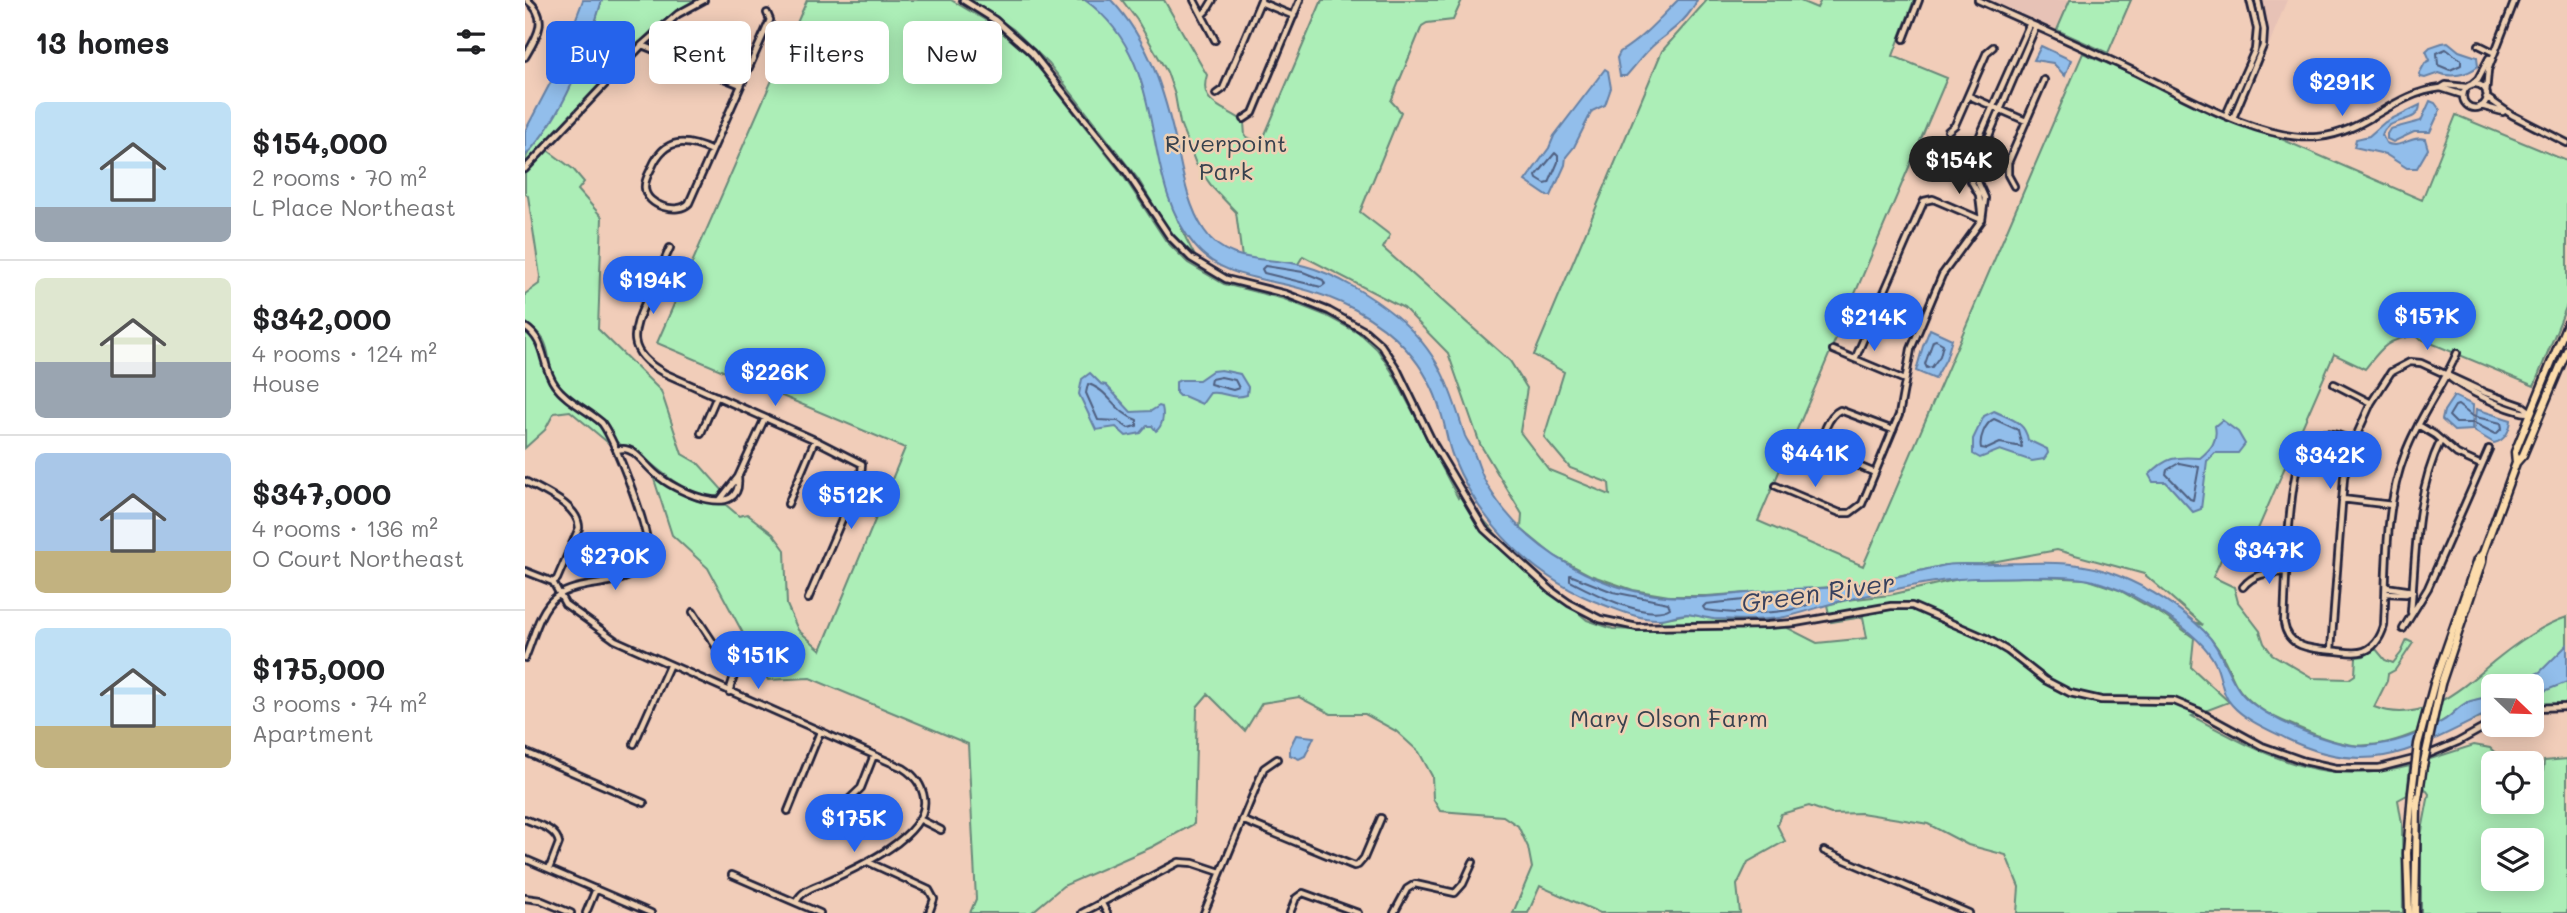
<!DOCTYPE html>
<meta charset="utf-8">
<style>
:root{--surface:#fff;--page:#f2f2f2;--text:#202124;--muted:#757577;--line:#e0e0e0;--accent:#2563eb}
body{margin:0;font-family:Mali,sans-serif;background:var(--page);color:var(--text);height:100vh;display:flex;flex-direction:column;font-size:26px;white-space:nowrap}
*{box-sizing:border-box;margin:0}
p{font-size:23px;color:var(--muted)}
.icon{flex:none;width:38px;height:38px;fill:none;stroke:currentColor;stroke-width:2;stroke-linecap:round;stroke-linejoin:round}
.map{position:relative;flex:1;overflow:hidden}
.drawer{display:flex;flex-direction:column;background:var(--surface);width:525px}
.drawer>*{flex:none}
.hud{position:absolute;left:21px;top:21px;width:665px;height:63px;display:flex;gap:14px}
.needle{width:46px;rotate:113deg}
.tools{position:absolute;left:1956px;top:674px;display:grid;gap:14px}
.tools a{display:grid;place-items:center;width:63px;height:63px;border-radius:10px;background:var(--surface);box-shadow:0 4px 18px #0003;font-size:35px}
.price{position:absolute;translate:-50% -60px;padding:0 16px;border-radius:24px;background:var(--accent);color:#fff;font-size:23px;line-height:46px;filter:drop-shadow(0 2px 4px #0008)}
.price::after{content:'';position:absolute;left:50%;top:42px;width:21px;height:16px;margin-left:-10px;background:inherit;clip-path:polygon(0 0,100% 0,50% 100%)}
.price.current{background:#222;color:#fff}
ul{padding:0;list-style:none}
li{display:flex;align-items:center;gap:21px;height:175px;padding:0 35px}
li+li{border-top:2px solid var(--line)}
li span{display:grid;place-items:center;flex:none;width:196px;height:140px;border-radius:10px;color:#555}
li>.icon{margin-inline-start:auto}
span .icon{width:84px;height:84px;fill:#fffc;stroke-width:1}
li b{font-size:30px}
h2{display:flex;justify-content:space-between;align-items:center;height:84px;padding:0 35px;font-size:30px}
.chip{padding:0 24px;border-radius:10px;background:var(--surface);box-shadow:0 4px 18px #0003;font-size:24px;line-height:63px}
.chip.current{background:var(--accent);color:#fff}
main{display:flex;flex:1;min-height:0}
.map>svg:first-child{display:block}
</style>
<main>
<section class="drawer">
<h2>13 homes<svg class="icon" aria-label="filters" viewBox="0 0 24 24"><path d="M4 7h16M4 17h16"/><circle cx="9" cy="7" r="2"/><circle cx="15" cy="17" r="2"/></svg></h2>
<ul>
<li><span style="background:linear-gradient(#bfe0f5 75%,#9aa5b1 0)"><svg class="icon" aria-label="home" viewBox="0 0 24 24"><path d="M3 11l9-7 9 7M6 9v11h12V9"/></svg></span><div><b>$154,000</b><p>2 rooms · 70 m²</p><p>L Place Northeast</p></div></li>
<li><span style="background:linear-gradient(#dfe7d0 60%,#9aa5b1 0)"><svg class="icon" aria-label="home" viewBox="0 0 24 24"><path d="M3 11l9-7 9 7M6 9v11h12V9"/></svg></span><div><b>$342,000</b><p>4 rooms · 124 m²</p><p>House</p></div></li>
<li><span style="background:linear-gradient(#a9c7e8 70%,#c2b280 0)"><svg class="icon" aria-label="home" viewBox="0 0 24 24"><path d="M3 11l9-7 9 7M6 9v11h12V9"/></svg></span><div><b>$347,000</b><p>4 rooms · 136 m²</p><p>O Court Northeast</p></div></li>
<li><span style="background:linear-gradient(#bfe0f5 70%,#c2b280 0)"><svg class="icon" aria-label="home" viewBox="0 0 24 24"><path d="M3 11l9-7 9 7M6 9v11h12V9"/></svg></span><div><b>$175,000</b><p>3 rooms · 74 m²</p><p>Apartment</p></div></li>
</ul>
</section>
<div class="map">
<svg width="2042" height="913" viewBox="0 0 2042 913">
<rect width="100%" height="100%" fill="#f1cdb9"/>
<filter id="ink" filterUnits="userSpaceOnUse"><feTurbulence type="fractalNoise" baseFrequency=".0143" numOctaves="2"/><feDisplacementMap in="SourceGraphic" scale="14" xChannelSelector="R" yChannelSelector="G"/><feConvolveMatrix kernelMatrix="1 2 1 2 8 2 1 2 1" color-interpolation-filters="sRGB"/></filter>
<g filter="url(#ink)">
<path fill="#e7c2b6" d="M1464 0H1545L1532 30Z
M1737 0H1762L1743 47 1741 17Z"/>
<path fill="#aceeb7" stroke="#678879" stroke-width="2" fill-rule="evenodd" d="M77 0H170L150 12 127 30 0 167C0 150 11 145 20 130 46 91 63 45 77 0Z
M282 0H426L467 24 502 54 516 71 597 174 641 241 663 263 699 284 759 299 802 316 837 335 852 349 867 372 933 498 936 493 997 565 1062 620 1088 629 1135 631 1136 619 1163 614 1191 619H1245L1292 643 1342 638 1338 617 1306 622 1302 605 1322 600 1365 595 1438 578 1517 577 1561 579 1594 590 1638 615 1669 638 1666 667 1704 702 1667 716C1742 756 1797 788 1885 766L1882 795 1873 800 1877 823 1878 913H1492L1494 887 1481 855 1443 845 1403 824 1380 820 1336 813 1306 814 1284 806 1256 814 1252 825 1260 841 1223 862 1212 885 1215 913H1075L1015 886 1003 913H988L1007 868 1003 847 993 826 978 816 915 811 908 799 907 776 894 752 871 731 840 714H806L774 697 737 703 720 731 683 694 672 707 669 824 627 847 538 886 506 913H445L451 899 443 744 285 678 243 680 183 568 147 535 128 476 150 491 172 501 201 505 214 516 222 514 248 534 260 550 262 605 273 630 296 650 380 448 132 343Z
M445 0H560C619 38 624 116 639 178 646 205 657 233 671 258L643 229 613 179 524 64 488 29Z
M597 0H639L682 75C672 106 704 108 719 122L720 136 736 144 797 0H937L928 20 902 23 897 26 866 101 876 112 835 212 865 235 858 248 985 361 1002 388 995 432 1024 470 1085 495 1084 483 1045 468 1019 437 1039 372 1009 355 1137 51 1182 0H1273L1292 8 1296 0H1389L1368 56 1422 78 1233 521 1338 566 1558 53 1897 200 1931 115 2042 161V305L2009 386 1889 336C1861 339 1856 349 1840 369L1809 354 1730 536 1710 529 1688 577 1709 587 1713 602 1735 631 1739 643 1747 654 1788 678 1824 679 1830 675 1831 657 1839 656 1851 649 1860 660 1868 663 1876 653 1882 640 1888 643 1870 670 1863 674 1862 681 1849 707C1897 725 1934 691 1968 662 1990 644 2015 626 2042 617V707L2007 708V686H1969V713L1950 720 1930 712C1919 722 1906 727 1893 732 1840 755 1815 746 1765 724 1749 717 1732 709 1720 696 1709 686 1706 672 1699 659 1692 645 1682 633 1669 622L1678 625 1619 574 1532 550 1456 564 1421 565 1333 585 1182 596H1144L1108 590 1065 575 1029 556 996 529 997 514 955 444 923 353 879 308 778 256 773 264 717 258 711 212 688 188 671 164 655 123 650 95 642 72 612 20Z
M1545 0H1606L1583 53 1532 30Z
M21 149 48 169 59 182 53 190 77 217 73 329 136 391 157 454 174 464 200 493C175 511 130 466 112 452 107 447 97 447 93 443 87 438 84 427 78 421 65 408 46 401 35 387 16 363 34 342 0 323V294L14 284 15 276 3 196 0 193V173Z
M0 330C19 342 14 366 25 384 35 400 54 407 68 419 76 427 82 436 87 446L45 411 29 413 20 430 0 448Z
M1949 745 1965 748 1981 763H1969V802H2007V794L2016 793 2019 761 2042 759V913H1896V836L1904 794 1899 787 1902 760ZM1969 840H2007V878H1969Z"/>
<path fill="#92beeb" stroke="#6580a5" stroke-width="2" d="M58 0H77C61 54 40 114 0 156V131L30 74Z
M560 0H586C625 41 640 94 652 147 658 175 663 206 679 230 702 266 744 256 780 266 811 274 846 296 871 316 913 351 925 386 940 436 942 441 946 445 948 451 953 462 955 472 961 483 1000 552 1082 597 1160 597 1189 598 1219 593 1248 590 1271 588 1294 589 1318 587 1353 583 1387 572 1421 565 1437 563 1452 565 1468 564 1511 563 1553 558 1594 576 1624 588 1656 608 1679 631 1697 649 1701 674 1717 694 1737 718 1812 749 1842 746 1868 744 1896 734 1918 721 1927 716 1933 706 1943 702 1951 699 1960 698 1969 695V710C1892 748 1846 780 1762 739 1744 730 1720 720 1707 705 1696 694 1697 677 1690 663 1675 631 1612 595 1579 584 1554 575 1524 577 1497 577 1473 578 1448 577 1424 580 1388 584 1351 594 1316 601 1295 606 1275 615 1254 618 1233 621 1210 620 1189 619 1180 618 1171 615 1162 614 1153 614 1144 618 1135 619 1117 620 1098 612 1082 606 1011 581 956 526 928 457 922 443 921 427 916 413 910 390 897 367 881 349 853 317 811 297 770 287 735 278 695 276 670 246 611 176 648 64 560 0Z
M1153 0H1172C1164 19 1146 31 1131 43 1120 52 1111 65 1101 76H1095L1092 58 1095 52C1118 38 1135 18 1153 0Z
M1917 43 1923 42 1934 51 1952 57 1953 66C1943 75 1925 78 1914 73L1900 78 1896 77 1894 74 1900 63 1905 60 1901 51 1905 47Z
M1516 46 1546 60 1540 76 1528 63 1509 60Z
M1080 69 1083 71 1086 88 1080 105 1067 111 1049 147 1041 157 1040 165 1026 196H1022L1000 181 1024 148 1029 136Z
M1905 101 1910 103 1915 110 1905 132H1889L1868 142 1862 139V134L1865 129 1896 121Z
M1895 105C1894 126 1863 115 1857 135L1861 143C1875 150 1886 135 1900 139L1903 149 1892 168H1882L1860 154 1829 147 1831 139 1844 136 1860 122Z
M1405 329 1427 339 1421 359 1410 379 1391 371 1398 346Z
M696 370 715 374 723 387 722 395C706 400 700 391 685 393L677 404 659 396H654L651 393V382L655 380H674L687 371Z
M565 373 576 384 581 385 606 412 626 411 634 406 637 407C639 415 638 426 631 431L627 426H622L616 433 601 436 591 427 571 430 554 394 557 379Z
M1929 396 1948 405 1947 430 1929 431 1917 420 1919 411Z
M1951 409 1986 420C1985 430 1980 441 1969 443L1949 431Z
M1469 411C1485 419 1500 421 1503 440L1522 449 1523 453 1519 459 1507 461 1475 450 1455 458 1448 454V439L1459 416Z
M1697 420 1713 432 1720 444 1713 453H1690L1682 461 1676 509 1668 512 1641 482H1628L1624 475C1641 457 1651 456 1675 458 1686 449 1693 441 1690 426Z
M2042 645V682L2007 696V686H1987L2015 672Z
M771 735 789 737 780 756 774 759 765 755V747Z"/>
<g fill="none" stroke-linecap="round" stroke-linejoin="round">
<path stroke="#4f6081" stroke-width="2" d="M1921 49 1936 60V65L1925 70 1913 65 1912 53Z
M1030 153 1033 156V162L1024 183 1020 184 1012 179 1011 176Z
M740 266 778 272 798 280 800 284 796 287 739 273 737 269Z
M1411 340 1418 344 1415 356 1407 367 1402 368 1400 364 1408 341Z
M696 377 710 380 714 388 708 390 685 384 686 379Z
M563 384C583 389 591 414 612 420V426L603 428 593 421 573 420 561 393Z
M1933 405 1947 416 1976 423 1977 428 1971 434 1949 423H1931L1924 416 1930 406Z
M1469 419 1493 430 1497 447 1475 443 1462 449 1456 448C1454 439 1460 423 1469 419Z
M1654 463 1674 467 1668 500 1665 499 1641 474 1642 470Z
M1045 575 1088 592 1143 603 1145 608C1123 622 1066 592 1045 581Z
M1257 596H1288L1292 599C1272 617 1206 614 1180 610L1178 607 1181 604Z"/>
<defs>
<path id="minor" d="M438 0 470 20 507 53 601 171 645 237 666 258 701 279 761 294 804 311 840 331 856 345 872 369 908 443 959 529 1027 591 1044 603 1075 619 1112 627 1242 625 1270 623 1366 606H1387L1461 638 1483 651 1520 680 1545 693 1576 700 1649 701 1673 711 1737 746 1779 761 1811 768H1854L1897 757 1933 742 1969 722
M669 0 690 40
M1453 0C1503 23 1554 45 1604 69 1657 94 1735 142 1793 137 1840 133 1868 93 1916 88
M735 2 769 16
M677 15 682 10 688 0
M1505 23 1448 151C1431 169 1414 165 1393 156L1391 161C1418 173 1444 174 1460 145L1511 26
M1379 39 1394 0
M117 45 216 85
M1954 45 1968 52
M0 57C12 37 25 18 2 0
M1938 96a12 12 0 1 1 24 0a12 12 0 1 1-24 0Z
M1946 85 1953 79 1964 58
M1961 93 1963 70 1990 0
M691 94 698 89 736 0
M1938 95 1916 88 1921 85 1941 87
M1444 96 1501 121
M1961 97 1987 115 2042 143
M1956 106 1978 112
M1701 115 1730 50 1732 29 1725 0
M1708 118 1738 46 1739 30 1733 0
M719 119 728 113 775 0
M1423 131 1430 125 1462 52 1468 47
M187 151C161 139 140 137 127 167 124 173 119 181 120 188 121 206 153 215 164 203L245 20 242 13
M1437 165 1454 195 1457 220 1460 198 1444 162
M0 169 117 45 153 14 179 0
M1489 186 1483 175V163L1519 80
M145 248C137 265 130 282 122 299 106 333 101 352 139 373L290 440 337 464 336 475 283 599
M100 264 117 262 135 269
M0 327C22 341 16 366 30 385 41 401 63 410 77 423 91 443 122 524 123 548 124 557 119 566 112 571 90 588 54 580 31 597 14 609 8 640 0 658
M1308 350 1380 380
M1923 376C1938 389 1988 414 2006 413
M1809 384 1846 403
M1893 425 1910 435 1932 454 1956 465
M176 433 192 396
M1829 441C1814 435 1797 427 1783 441 1762 462 1761 588 1759 623 1763 650 1790 649 1812 651 1821 652 1831 654 1839 651 1850 647 1856 636 1859 626 1862 569 1859 507 1880 454 1893 418 1917 388 1932 353
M92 450C99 448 102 449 108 452 118 459 125 471 136 478 152 491 218 522 213 477
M1350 473 1304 453 1297 448C1295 437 1304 415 1315 410L1368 430
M0 481C17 491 54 505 54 528L32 579 28 582
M1251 486 1315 513H1325L1337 504 1374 415 1386 349 1417 275 1457 220 1408 199 1399 201 1330 359
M1817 499 1867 505
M195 500 213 477 240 418
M263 504 290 440
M0 571 28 582
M28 582 40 604 90 640 378 768C389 775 397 785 399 798 405 836 330 869 301 882 288 888 278 889 271 902
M1718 587C1730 572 1745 573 1762 572
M1861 593 1881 594 1888 591 1861 587
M168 612 207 671 209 676 204 692
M1886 612C1891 553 1890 494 1916 440
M1878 629 1903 588 1964 449
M1806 650 1819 477 1829 441 1846 403 1866 372 1885 362 1896 363 1961 393 1998 406 2006 412
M2007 708 2042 707
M109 744 144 666
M0 752 119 803
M315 808 336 788 349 755
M263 811 295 732
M0 819C13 825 31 828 34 843L24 869
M396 820 416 830
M717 820 829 866 833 865 839 858 856 818
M1299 851 1444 913
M0 859 126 913
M343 862 404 890 409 899 404 913
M207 875 295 913
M0 898 15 900 46 913
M576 902 582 913
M61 913 71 889
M557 913 654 862 668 863 695 872
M679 913 739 768 752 759
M765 913 771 898 778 893 833 913
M869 913 882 889 890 884 930 893 938 884 948 862"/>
<path id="major" d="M1991 463 1990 452 2042 324
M1909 684 1952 560 1958 553
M1916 684 1957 562 1958 553 1991 463 1998 455 2042 350
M1884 913 1882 853 1887 793
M1890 913 1892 805 1898 766"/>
</defs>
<use href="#minor" stroke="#22223b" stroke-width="10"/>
<use href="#major" stroke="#22223b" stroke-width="11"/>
<use href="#minor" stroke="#eed0b4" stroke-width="4.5"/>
<use href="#major" stroke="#fcdcac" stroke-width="6"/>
<defs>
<path id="major-bridge" d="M1898 766 1916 684
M1887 793 1893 744 1909 684"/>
</defs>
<use href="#major-bridge" stroke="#22223b" stroke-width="11" stroke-linecap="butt"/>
<use href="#major-bridge" stroke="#fcdcac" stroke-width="6"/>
</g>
</g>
<g text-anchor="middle" stroke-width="5" stroke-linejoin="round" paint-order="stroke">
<g font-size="24" fill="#37414e" stroke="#eed0b4">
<text x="701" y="152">Riverpoint<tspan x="701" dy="28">Park</tspan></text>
<text x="1144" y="727">Mary Olson Farm</text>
</g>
<g font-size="26" font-style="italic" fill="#38415e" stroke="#eed0b4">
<text transform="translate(1293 593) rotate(-8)" y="9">Green River</text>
</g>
</g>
</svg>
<div class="tools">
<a><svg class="needle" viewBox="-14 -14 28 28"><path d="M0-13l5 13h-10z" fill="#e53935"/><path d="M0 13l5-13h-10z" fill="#757577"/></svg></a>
<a><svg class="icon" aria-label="locate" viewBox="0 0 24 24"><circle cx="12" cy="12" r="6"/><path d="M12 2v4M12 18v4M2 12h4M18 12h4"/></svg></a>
<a><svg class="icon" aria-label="layers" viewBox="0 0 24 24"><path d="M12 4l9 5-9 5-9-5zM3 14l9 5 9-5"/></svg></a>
</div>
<b class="price" style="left:1817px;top:118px">$291K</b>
<b class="price current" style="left:1434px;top:196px">$154K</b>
<b class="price" style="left:128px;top:316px">$194K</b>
<b class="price" style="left:1902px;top:352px">$157K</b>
<b class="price" style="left:1349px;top:353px">$214K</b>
<b class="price" style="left:250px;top:408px">$226K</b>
<b class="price" style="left:1290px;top:489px">$441K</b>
<b class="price" style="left:1805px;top:491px">$342K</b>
<b class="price" style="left:326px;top:531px">$512K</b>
<b class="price" style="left:1744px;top:586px">$347K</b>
<b class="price" style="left:90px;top:592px">$270K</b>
<b class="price" style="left:233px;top:691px">$151K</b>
<b class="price" style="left:329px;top:854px">$175K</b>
<div class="hud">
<a class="chip current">Buy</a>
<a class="chip">Rent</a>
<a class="chip">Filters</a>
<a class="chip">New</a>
</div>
</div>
</main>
